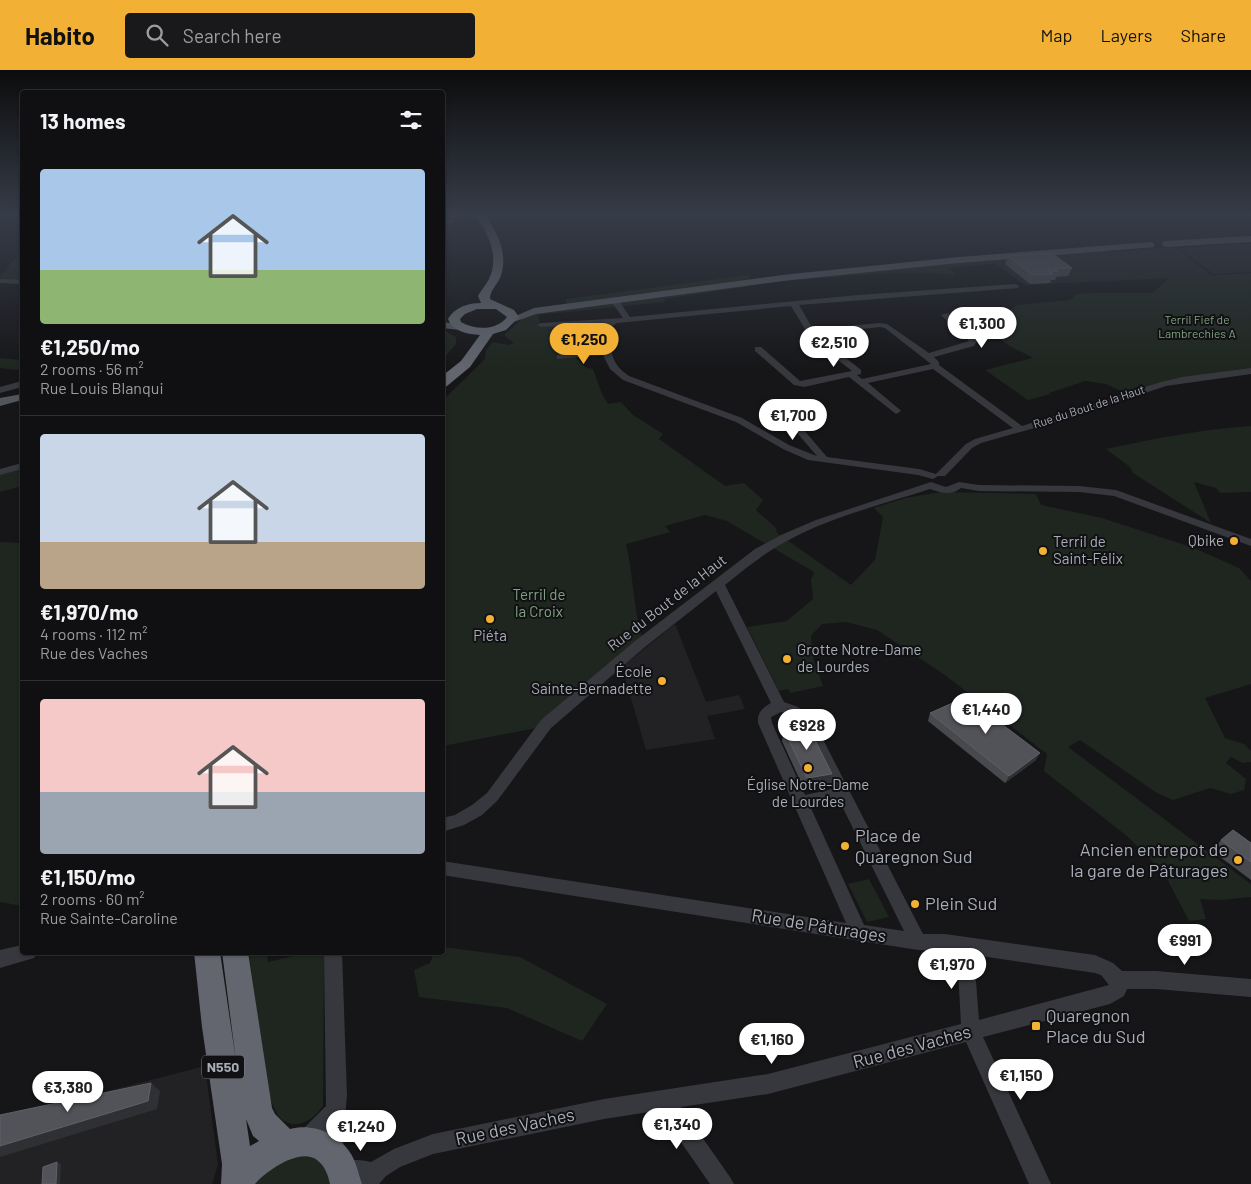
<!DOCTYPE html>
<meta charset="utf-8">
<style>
:root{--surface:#101012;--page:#19191b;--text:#f1f3f6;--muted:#9c9d9f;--line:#303032;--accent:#f2b134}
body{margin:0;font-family:Barlow,sans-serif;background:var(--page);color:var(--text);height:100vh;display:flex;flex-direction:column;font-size:19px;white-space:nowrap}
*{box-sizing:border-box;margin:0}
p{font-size:16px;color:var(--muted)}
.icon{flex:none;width:28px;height:28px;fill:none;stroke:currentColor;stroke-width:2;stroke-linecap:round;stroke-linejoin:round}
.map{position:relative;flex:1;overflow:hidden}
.sheet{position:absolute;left:20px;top:20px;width:425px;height:865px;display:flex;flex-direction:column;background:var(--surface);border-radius:5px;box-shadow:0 1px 4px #0004,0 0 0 1px var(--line)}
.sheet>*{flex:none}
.price{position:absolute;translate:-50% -42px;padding:0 11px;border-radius:18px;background:#fff;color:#222;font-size:16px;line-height:32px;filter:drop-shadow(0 1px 2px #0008)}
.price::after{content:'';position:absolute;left:50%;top:30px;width:15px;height:11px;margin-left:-8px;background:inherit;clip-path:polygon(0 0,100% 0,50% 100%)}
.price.active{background:var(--accent);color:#111}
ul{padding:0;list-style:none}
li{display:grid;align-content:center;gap:10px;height:265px;padding:0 20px}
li+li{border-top:1px solid var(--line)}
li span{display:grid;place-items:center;height:155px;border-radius:5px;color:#555}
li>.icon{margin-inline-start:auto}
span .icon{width:90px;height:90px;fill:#fffc;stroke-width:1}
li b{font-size:21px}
h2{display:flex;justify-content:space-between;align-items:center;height:60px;padding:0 20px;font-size:21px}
header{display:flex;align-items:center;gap:30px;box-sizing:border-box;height:70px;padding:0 25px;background:var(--accent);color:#111}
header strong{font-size:24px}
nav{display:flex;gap:28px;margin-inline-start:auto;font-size:18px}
.search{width:350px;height:45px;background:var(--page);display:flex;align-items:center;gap:12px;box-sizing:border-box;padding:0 18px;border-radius:5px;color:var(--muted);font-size:19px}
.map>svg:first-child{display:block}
</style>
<header>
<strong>Habito</strong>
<div class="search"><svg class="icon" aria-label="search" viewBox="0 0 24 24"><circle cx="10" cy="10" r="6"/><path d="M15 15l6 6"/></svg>Search here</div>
<nav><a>Map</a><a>Layers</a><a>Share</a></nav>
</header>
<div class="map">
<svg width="1251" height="1114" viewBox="0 0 1251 1114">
<rect width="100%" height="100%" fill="#161618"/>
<path fill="#222225" d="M1251 173V202L1213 204 1179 178Z
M1176 177 1212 206 1025 215 993 192Z
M675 554 706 632 739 625 745 639 707 646 715 669 646 680 622 597Z
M205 996 218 1095 212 1114H0V1049Z"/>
<path fill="#1e261f" d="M22 180V212L1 211 0 206Z
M1104 180 1114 182 949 198 956 205C895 199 833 208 772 212L771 211 885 199Z
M1251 203V301L1182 310 1129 325 1106 314 1085 311 1049 323 1050 324 1028 330 985 300 1033 288C1019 280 1000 274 992 259L996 250 1017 235 1070 230 1077 224 1090 223H1152L1170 208Z
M749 205V209L566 234V229Z
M750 215V216L665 229 664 232 538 245 541 256H593L596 280 572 284 585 297 593 299 602 324 608 334 621 332 633 345 663 364 659 369 725 416 744 413 763 430 756 440 776 458 777 463 851 515 875 490 883 447 874 438 905 428 941 422 1036 424 1041 435 1102 448 1194 478 1239 498 1251 511V614L1205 628 1225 668 1244 674 1251 681V692L1243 693 1231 687 1226 693 1246 709 1244 720 1231 724 1210 718 1173 730 1157 723 1080 670 1068 677 1251 814V827L1219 830 1200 829 1206 849 1189 851 1164 803 1128 767 1044 701 1047 684 945 605 877 560 846 552 822 554 811 566 813 588 823 616 790 623 788 619 779 621 747 557 787 551 813 529 811 510 814 502 727 451 705 445 665 456 670 462 626 474C634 507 633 542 644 574L547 656 443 676V330L485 289 486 280 493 272 509 275 514 273 504 265 523 248 539 243Z
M443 260 456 267V274L443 289Z
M0 288 22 290V297L17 300 0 298Z
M1251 356V422L1220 423 1216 418 1194 412 1211 453 1133 403 1130 397 1106 379C1154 369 1202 359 1251 356Z
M22 396V416L0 422V402Z
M0 472 22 473V836L0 832Z
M869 809 889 847 867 852 848 814Z
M443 877 520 887 607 934 582 971 507 938 419 927 414 900 430 893 434 883 442 882Z
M249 883H267L268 892 307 883H324L323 1036C316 1045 310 1052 298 1054 277 1056 273 1035 267 1019Z
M301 1082 320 1089 335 1114H246L253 1106Z"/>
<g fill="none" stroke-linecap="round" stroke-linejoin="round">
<path fill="#37383d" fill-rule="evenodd" d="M452 149 454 150V152L442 157V153Z
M0 209 22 210V214L0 213Z
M1015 214 1019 216 1018 218 799 235 813 259 880 253 887 254 929 283 969 271 941 245 948 243 977 271 974 276 934 287 939 292V295L1022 356 1161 312 1182 307 1251 298V304L1166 316 1070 348 981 373 972 378 945 406H938L933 409 918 405 808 390 783 379 736 352 623 310 610 299 603 285 557 289V285L560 284 603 280 605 254 541 257 537 255 541 253 623 248 610 230 614 228H617L630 247 858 225ZM791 236 811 269 852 301 800 311 761 277H755V281L794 315 804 317 849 307 896 344 901 341 899 339 868 313 933 299 1013 358 975 369 966 374 936 404 919 399 827 387 784 337H778V341L817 386 814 385 789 375 742 348 629 306C608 292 611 279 612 256L617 253ZM880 257 885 258 931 294 862 309 857 305 861 304V300L816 264Z
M22 311V317L0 323V317Z
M22 393V399L0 405V399Z
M931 412 946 417 959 412 979 415 1079 416 1116 420 1251 469V476L1114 426 1079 422 979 421 961 418C951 426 941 423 930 419 884 434 830 447 787 471 764 483 745 499 725 515L784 632 798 637 813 650 923 864H945L1095 885 1113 893 1122 901H1156L1251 909V927L1156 919H1127L1124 926 1110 934 983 967 1051 1114H1029L966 972 768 1024 681 1037 730 1107 734 1114H710L667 1052 662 1040 604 1049 433 1084 400 1097 386 1106 379 1114H357L359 1111H342L335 1108 332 1101 335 1094C346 1089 359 1089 371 1092L394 1079 433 1064 604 1029 768 1004 961 954 957 882 918 880 442 805V791L846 853 758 653C757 643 762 638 771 633L716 521 645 577 551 658 497 731 482 745 464 755 442 762V748L455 745 472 735 487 723 541 650 635 571 755 479 781 465 816 450ZM781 642C806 648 822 697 833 719L805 725 772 653 771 647ZM839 730 904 861 864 855 810 736ZM974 885 1095 903 1101 905 1109 915 979 950Z
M22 875V882H37L34 888 0 898V880Z
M324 882H342L347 1026 343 1065 344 1082 341 1089 334 1092 327 1089 324 1082 323 1068 313 1077 306 1080 299 1077 296 1070 299 1063 326 1036Z"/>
<path fill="#53555c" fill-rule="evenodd" d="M1251 166V172L1165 177 1161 174 1165 171Z
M1151 172 1154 173V177L959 193 791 210 536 244 511 253 506 250 534 238 791 204 959 187Z
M442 252 460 254 465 257 460 260 442 258Z
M22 324V330L0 336V328Z"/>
<path fill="#63666e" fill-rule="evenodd" d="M475 145H485C498 163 509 185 500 208 497 215 490 220 490 229L514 240 519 247 506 260 493 264 470 297 447 316 442 317V306L461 291 480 265C468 264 453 262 448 249 455 237 468 233 481 233L478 226C481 220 486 215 489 209 500 186 488 163 475 145ZM477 239H496L507 247C496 261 475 260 461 252L460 249 465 244Z
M194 882H220L236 991 222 882H248L272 1038 275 1044 290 1059C311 1053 336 1062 349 1081 356 1090 358 1103 362 1114H330C328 1105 325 1096 317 1090 300 1077 266 1101 255 1114H221L222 1094 202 957ZM246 1049 253 1066 259 1071 250 1076Z"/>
</g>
<path fill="#47494d" d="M1008 186 1072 198 1068 206 1056 207 1055 210H1051L1050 213 1030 214 1005 194Z
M930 643 1036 690 1005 713 928 651Z
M787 655 804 657 832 704 829 715 804 719 782 671 784 660H786Z
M1221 770 1251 773V810L1212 781Z"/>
<path fill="#2f3033" d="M1040 683 1036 690 1005 713 1009 706Z
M832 704 829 715 804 719 807 708Z
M151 1013 160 1021 157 1039 0 1087V1076Z
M57 1092 61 1094 60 1114H56Z"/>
<path fill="#525359" stroke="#5f6168" d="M1051 183 1072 198 1055 199 1058 201H1048L1053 204 1032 205 1008 186Z
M966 627 1040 683 1009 706 930 643Z
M802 652 804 657 808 656 832 704 807 708 784 660 789 659 787 655Z
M1233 760 1251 773V792L1221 770Z
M151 1013 148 1031 0 1076V1045Z
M57 1092 56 1114H42L43 1097Z"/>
<linearGradient id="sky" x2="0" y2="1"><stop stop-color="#0c0c0d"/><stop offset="0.48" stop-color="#363c48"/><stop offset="1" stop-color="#363c48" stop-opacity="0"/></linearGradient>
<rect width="1251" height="301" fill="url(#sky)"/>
<g fill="#f2b134" stroke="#111113" stroke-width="2">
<circle cx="1234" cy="471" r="5"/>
<circle cx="1043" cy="481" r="5"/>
<circle cx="490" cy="549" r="5"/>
<circle cx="787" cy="589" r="5"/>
<circle cx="662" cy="611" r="5"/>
<circle cx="808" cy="698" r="5"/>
<circle cx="845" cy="776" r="5"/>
<circle cx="1238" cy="790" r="5"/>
<circle cx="915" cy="834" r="5"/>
<rect x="1031" y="951" width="10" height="10" rx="2.5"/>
</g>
<g text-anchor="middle" stroke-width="4" stroke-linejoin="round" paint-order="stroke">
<g font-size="12" fill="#7fa381" stroke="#111113">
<text x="1197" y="254">Terril Fief de<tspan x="1197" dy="14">Lambrechies A</tspan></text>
</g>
<g font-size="12" fill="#a8adb8" stroke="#111113">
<text transform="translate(1089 337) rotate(-18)" y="4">Rue du Bout de la Haut</text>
</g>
<rect fill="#111113" stroke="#7b7e86" stroke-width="1" x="202" y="985.5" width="42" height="23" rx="4"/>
<g font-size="14" font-weight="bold" fill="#a8adb8">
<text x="223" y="1002">N550</text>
</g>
<g font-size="15" fill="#a8adb8" stroke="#111113" text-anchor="end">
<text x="1224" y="476">Qbike</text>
<text x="1053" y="477" text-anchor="start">Terril de<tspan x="1053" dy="17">Saint-Félix</tspan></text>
<text x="490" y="571" text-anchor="middle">Piéta</text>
<text x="797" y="585" text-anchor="start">Grotte Notre-Dame<tspan x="797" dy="17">de Lourdes</tspan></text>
<text x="652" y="607">École<tspan x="652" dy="17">Sainte-Bernadette</tspan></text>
<text x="808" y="720" text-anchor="middle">Église Notre-Dame<tspan x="808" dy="17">de Lourdes</tspan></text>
</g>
<g font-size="15" fill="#7fa381" stroke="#111113">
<text x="539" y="530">Terril de<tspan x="539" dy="17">la Croix</tspan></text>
</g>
<g font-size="15" fill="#a8adb8" stroke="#111113">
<text transform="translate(667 533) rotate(-38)" y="5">Rue du Bout de la Haut</text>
</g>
<g font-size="18" fill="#a8adb8" stroke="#111113" text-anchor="start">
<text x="855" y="772">Place de<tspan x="855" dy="21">Quaregnon Sud</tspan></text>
<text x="1228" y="786" text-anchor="end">Ancien entrepot de<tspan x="1228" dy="21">la gare de Pâturages</tspan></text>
<text x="925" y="840">Plein Sud</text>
<text x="1046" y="952">Quaregnon<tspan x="1046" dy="21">Place du Sud</tspan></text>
</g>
<g font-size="18" fill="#a8adb8" stroke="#111113">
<text transform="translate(819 856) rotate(9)" y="6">Rue de Pâturages</text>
<text transform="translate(912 977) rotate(-15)" y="6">Rue des Vaches</text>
<text transform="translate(515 1057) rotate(-12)" y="6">Rue des Vaches</text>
</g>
</g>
</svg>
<b class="price" style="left:982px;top:279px">€1,300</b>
<b class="price active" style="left:584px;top:295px">€1,250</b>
<b class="price" style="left:834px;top:298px">€2,510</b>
<b class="price" style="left:793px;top:371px">€1,700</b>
<b class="price" style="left:986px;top:665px">€1,440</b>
<b class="price" style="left:807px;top:681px">€928</b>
<b class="price" style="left:1185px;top:896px">€991</b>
<b class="price" style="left:952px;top:920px">€1,970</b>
<b class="price" style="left:772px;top:995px">€1,160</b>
<b class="price" style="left:1021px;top:1031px">€1,150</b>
<b class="price" style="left:68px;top:1043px">€3,380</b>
<b class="price" style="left:677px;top:1080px">€1,340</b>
<b class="price" style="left:361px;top:1082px">€1,240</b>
<section class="sheet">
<h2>13 homes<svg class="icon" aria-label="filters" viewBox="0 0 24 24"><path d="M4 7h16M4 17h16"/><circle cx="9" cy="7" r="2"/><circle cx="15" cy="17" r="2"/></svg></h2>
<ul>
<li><span style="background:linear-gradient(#a9c7e8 65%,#8fb573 0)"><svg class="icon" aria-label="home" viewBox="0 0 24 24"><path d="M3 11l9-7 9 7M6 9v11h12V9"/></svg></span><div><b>€1,250/mo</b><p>2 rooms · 56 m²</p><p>Rue Louis Blanqui</p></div></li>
<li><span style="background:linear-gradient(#c9d6e8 70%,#b9a48a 0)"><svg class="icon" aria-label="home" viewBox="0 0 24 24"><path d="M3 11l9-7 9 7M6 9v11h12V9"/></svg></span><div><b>€1,970/mo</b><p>4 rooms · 112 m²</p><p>Rue des Vaches</p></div></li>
<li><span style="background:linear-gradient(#f6c9c9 60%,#9aa5b1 0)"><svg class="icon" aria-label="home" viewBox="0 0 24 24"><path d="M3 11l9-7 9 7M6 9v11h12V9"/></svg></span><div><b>€1,150/mo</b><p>2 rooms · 60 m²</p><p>Rue Sainte-Caroline</p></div></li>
</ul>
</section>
</div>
